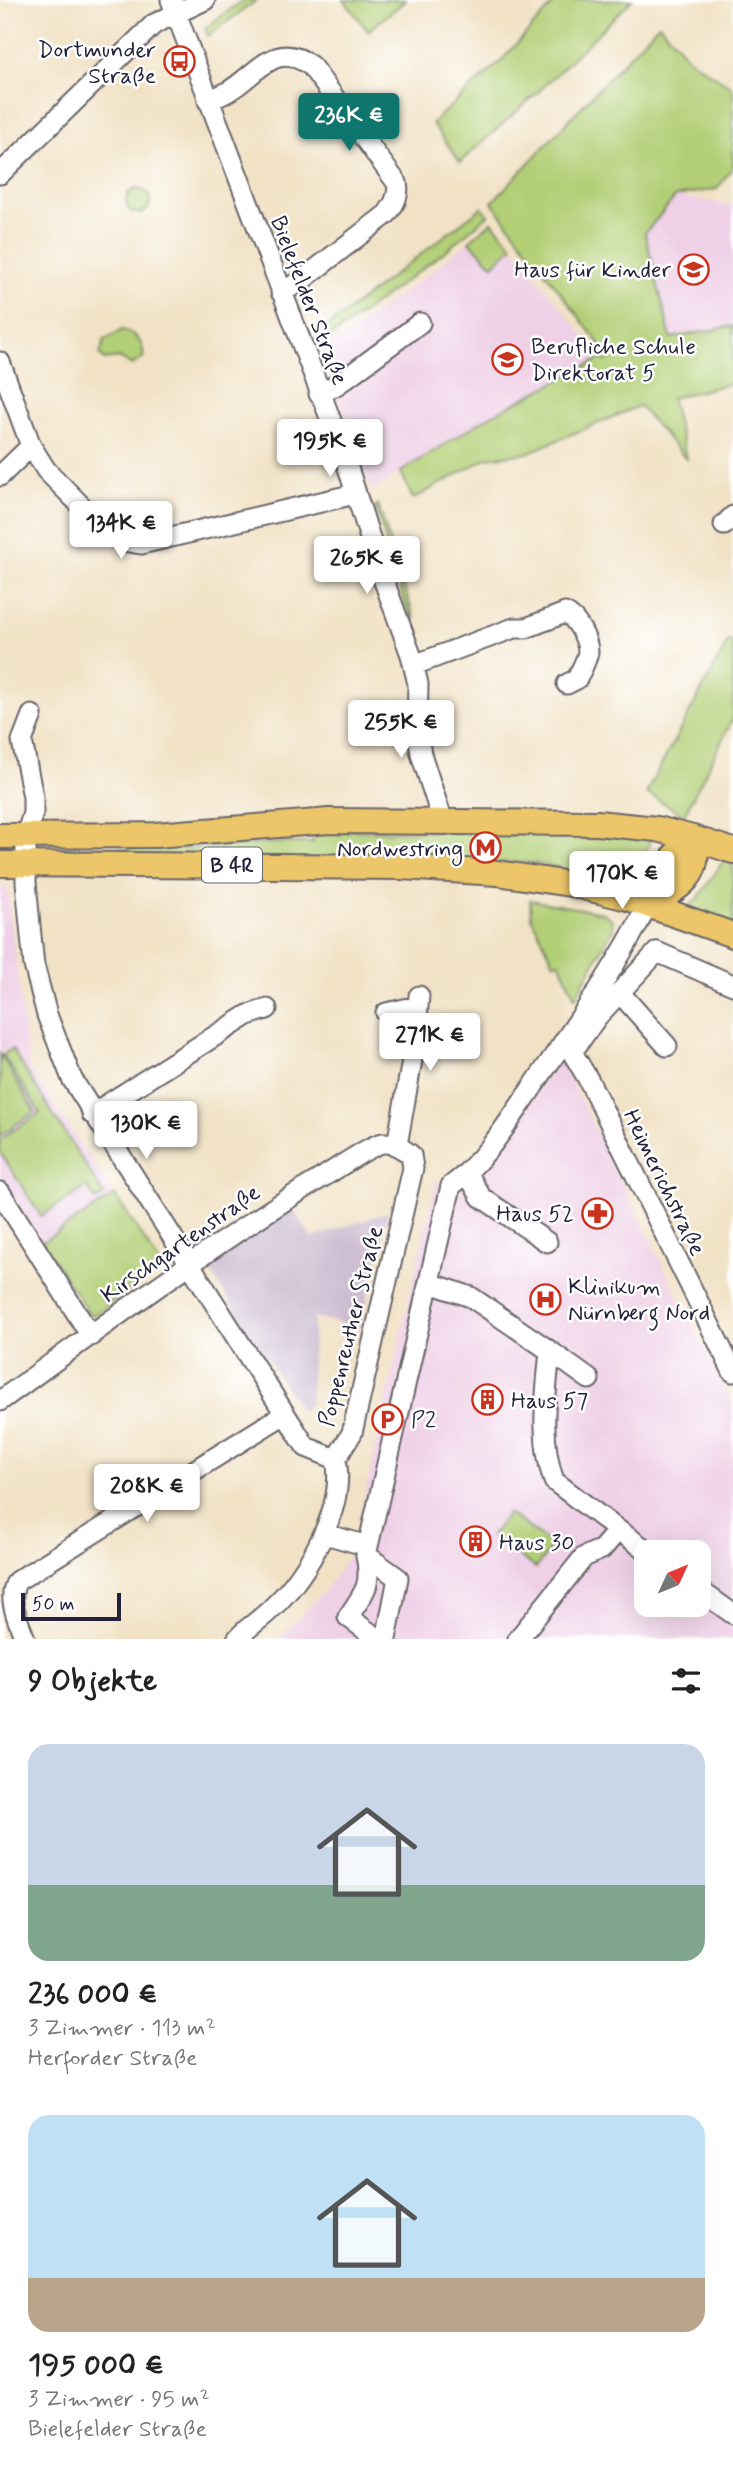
<!DOCTYPE html>
<html lang="de">
<meta charset="utf-8">
<style>
:root{--surface:#fff;--page:#f6f6f6;--text:#222;--muted:#767676;--accent:#0f766e}
body{margin:0;font-family:Mynerve,sans-serif;background:var(--page);color:var(--text);height:100vh;display:flex;flex-direction:column;font-size:26px;white-space:nowrap}
*{box-sizing:border-box;margin:0}
p{font-size:23px;color:var(--muted)}
.icon{flex:none;width:38px;height:38px;fill:none;stroke:currentColor;stroke-width:2;stroke-linecap:round;stroke-linejoin:round}
.map{position:relative;height:1639px;overflow:hidden}
.side{display:flex;flex-direction:column;background:var(--surface);flex:1}
.side>*{flex:none}
.needle{width:46px;rotate:46deg}
.controls{position:absolute;left:634px;top:1540px;display:grid;gap:14px}
.controls a{display:grid;place-items:center;width:77px;height:77px;border-radius:14px;background:var(--surface);box-shadow:0 7px 28px #0002;font-size:35px}
.scale{position:absolute;left:21px;bottom:18px;width:100px;box-sizing:border-box;padding-left:7px;border:4px solid #22223b;border-top:0;font-size:19px;line-height:24px;white-space:nowrap;color:#22223b;-webkit-text-stroke:5px #fff;paint-order:stroke}
.price{position:absolute;translate:-50% -60px;padding:0 16px;border-radius:7px;background:#fff;color:#222;font-size:23px;line-height:46px;filter:drop-shadow(0 2px 4px #0008)}
.price::after{content:'';position:absolute;left:50%;top:42px;width:21px;height:16px;margin-left:-10px;background:inherit;clip-path:polygon(0 0,100% 0,50% 100%)}
.price.on{background:var(--accent);color:#fff}
ul{padding:0;list-style:none}
li{display:grid;align-content:center;gap:14px;height:371px;padding:0 28px}
li span{display:grid;place-items:center;height:217px;border-radius:21px;color:#555}
li>.icon{margin-inline-start:auto}
span .icon{width:126px;height:126px;fill:#fffc;stroke-width:1}
li b{font-size:30px}
h2{display:flex;justify-content:space-between;align-items:center;height:84px;padding:0 28px;font-size:30px}
.map>svg:first-child{display:block}
</style>
<div class="map">
<svg width="733" height="1639" viewBox="0 0 733 1639">
<rect width="100%" height="100%" fill="#fff"/>
<filter id="ink" filterUnits="userSpaceOnUse"><feTurbulence type="fractalNoise" baseFrequency=".0143" numOctaves="2"/><feDisplacementMap in="SourceGraphic" scale="14" xChannelSelector="R" yChannelSelector="G"/><feConvolveMatrix kernelMatrix="1 2 1 2 8 2 1 2 1" color-interpolation-filters="sRGB"/></filter>
<filter id="wash" filterUnits="userSpaceOnUse"><feTurbulence type="fractalNoise" baseFrequency=".00686" numOctaves="4" result="noise"/><feDisplacementMap in="SourceGraphic" scale="28" xChannelSelector="R" yChannelSelector="G"/><feGaussianBlur stdDeviation="1.57" result="paint"/><feColorMatrix in="noise" values="0 0 0 0 0 0 0 0 0 0 0 0 0 0 0 0 0 1.4 0 .05"/><feComposite in="paint" operator="in"/></filter>
<g filter="url(#wash)">
<rect width="100%" height="100%" fill="#f1e2c5"/>
<path fill="#efd0e6" fill-rule="evenodd" d="M676 196 733 205V326L671 338 645 232Z
M492 222 602 358 493 414 372 491 320 353 430 273Z
M0 888H7L29 1068 115 1195 42 1242 0 1178Z
M560 1059 733 1405V1639H279L326 1589 352 1551 436 1181 461 1194ZM646 1552H698V1605H646Z"/>
<path fill="#cdbed2" d="M293 1209 312 1238 388 1212 360 1328 314 1317 310 1404 302 1412 206 1265Z"/>
<path fill="#b2cf76" stroke="#6a7858" stroke-width="2" d="M243 0H257L208 36 205 28Z
M344 0H406L368 31Z
M557 0H632L536 94 460 162 432 123 501 61Z
M659 24 689 59 733 88V167L717 189 676 196 645 233 671 338 733 326V383L671 398 687 460 639 406 527 453 487 458 413 499 401 472 493 414 602 358 605 361 610 358 492 202Z
M126 201a12 12 0 1 1 24 0a12 12 0 1 1-24 0Z
M482 207 488 215 448 249 323 343 319 333Z
M492 222 513 246 493 265 469 241Z
M122 330C136 333 145 344 143 358L132 365 119 358 104 360 100 354 105 339Z
M378 505 415 621 406 607 375 506Z
M729 640 733 643V718L684 815 646 793Z
M312 830 653 834 631 885 619 880 534 863 59 857V848L181 849 277 843H313Z
M724 860 733 864V929L686 910 701 894Z
M530 900 603 913 612 920 613 929 575 998 559 961 554 963 531 917Z
M12 1049 104 1195 96 1200 87 1187 41 1216 0 1152V1139L40 1113 3 1055Z
M0 1054 35 1112 0 1135Z
M115 1195 162 1267 94 1315 89 1313 42 1242Z
M508 1513 553 1545 536 1568 491 1536Z"/>
</g>
<g filter="url(#ink)">
<g fill="none" stroke-linecap="round" stroke-linejoin="round">
<defs>
<path id="minor" d="M171 0 343 452 381 573 411 655 418 684 417 730 421 754 443 822
M208 101C215 98 222 95 229 91 257 74 276 39 311 66L397 183C400 195 394 205 387 214L298 283 281 292
M0 174 154 24 205 0
M0 362 31 446 46 470 107 532 123 541 141 544 355 494
M319 394 338 384 420 323
M0 476 31 446
M724 525 733 516
M414 665 514 628H526L565 613C577 618 588 640 588 652 587 660 580 672 577 679L567 684
M32 715 22 741 33 797V813L26 836V882L31 936 34 965 47 1015 72 1079 306 1447 336 1459
M733 985 657 952 597 1017 572 1052 588 1079 733 1372
M620 993 667 1046
M386 1013 418 1006
M92 1114 248 1015 267 1009
M397 1145 414 1049 419 996
M468 1174 481 1197 547 1242
M0 1192 91 1336
M430 1283 471 1297 550 1351C546 1394 539 1439 554 1481L618 1530
M550 1351 589 1379
M0 1401C106 1324 211 1245 323 1177 335 1170 372 1144 383 1143 394 1142 403 1149 411 1155L413 1168 352 1433 336 1459C346 1507 308 1574 273 1607 262 1619 247 1627 237 1639
M325 1534 368 1546
M366 1555C372 1587 365 1591 348 1617L378 1639
M698 1589 733 1614
M25 1639C19 1622 6 1598 17 1581L283 1415
M386 1639 398 1578 366 1555 451 1186C486 1160 511 1118 536 1082 576 1024 617 967 648 904
M518 1639 584 1557 602 1549 618 1530 649 1552"/>
<path id="major" d="M0 836 155 835 329 821 597 823 657 829 693 838 733 851
M0 864 401 867 497 873 570 884 628 898 733 935
M648 904C679 889 704 876 693 838
M648 904 676 854 693 838"/>
</defs>
<use href="#minor" stroke="#6a656b" stroke-width="23"/>
<use href="#major" stroke="#6a656b" stroke-width="28"/>
<use href="#minor" stroke="#fff" stroke-width="19"/>
<use href="#major" stroke="#ecc669" stroke-width="24"/>
</g>
</g>
<defs>
<symbol id="bus-ring" viewBox="-11 -11 22 22"><circle r="9.5" fill="#fff" stroke="#c8321e" stroke-width="1.5"/><path d="M-5-6H5V4H4V6H2V4H-2V6H-4V4H-5ZM-3.5-4V0h7V-4ZM-3.5 1.2v1.5H-2V1.2ZM2 1.2v1.5H3.5V1.2Z" fill="#c8321e"/></symbol>
<symbol id="school-ring" viewBox="-11 -11 22 22"><circle r="9.5" fill="#fff" stroke="#c8321e" stroke-width="1.5"/><path d="M0-5L7-2L0 1L-7-2ZM-4 1L0 2.5L4 1V4Q0 6-4 4Z" fill="#c8321e"/></symbol>
<symbol id="metro-ring" viewBox="-11 -11 22 22"><circle r="9.5" fill="#fff" stroke="#c8321e" stroke-width="1.5"/><path d="M-5.5 5V-5H-3L0 0L3-5H5.5V5H3V-.5L0 4L-3-.5V5Z" fill="#c8321e"/></symbol>
<symbol id="pharmacy-ring" viewBox="-11 -11 22 22"><circle r="9.5" fill="#fff" stroke="#c8321e" stroke-width="1.5"/><path d="M-2-6h4v4h4v4h-4v4h-4v-4h-4v-4h4Z" fill="#c8321e"/></symbol>
<symbol id="hospital-ring" viewBox="-11 -11 22 22"><circle r="9.5" fill="#fff" stroke="#c8321e" stroke-width="1.5"/><path d="M-5-5h3v3.5h4V-5h3V5h-3V1.5h-4V5h-3Z" fill="#c8321e"/></symbol>
<symbol id="building-ring" viewBox="-11 -11 22 22"><circle r="9.5" fill="#fff" stroke="#c8321e" stroke-width="1.5"/><path d="M-4-6H4V6H1V3H-1V6H-4ZM-2.5-4.3h1.7v1.8h-1.7ZM.8-4.3h1.7v1.8H.8ZM-2.5-1h1.7V.8h-1.7ZM.8-1h1.7V.8H.8Z" fill="#c8321e"/></symbol>
<symbol id="parking-ring" viewBox="-11 -11 22 22"><circle r="9.5" fill="#fff" stroke="#c8321e" stroke-width="1.5"/><path d="M-3.5-5.5H1a3.5 3.5 0 0 1 0 7H-1V5.5H-3.5ZM-1-3.4V-.6H.8a1.4 1.4 0 0 0 0-2.8Z" fill="#c8321e"/></symbol>
</defs>
<g fill-rule="evenodd">
<use href="#bus-ring" x="162" y="44" width="35" height="35"/>
<use href="#school-ring" x="676" y="252" width="35" height="35"/>
<use href="#school-ring" x="490" y="342" width="35" height="35"/>
<use href="#metro-ring" x="468" y="830" width="35" height="35"/>
<use href="#pharmacy-ring" x="580" y="1196" width="35" height="35"/>
<use href="#hospital-ring" x="528" y="1282" width="35" height="35"/>
<use href="#building-ring" x="470" y="1382" width="35" height="35"/>
<use href="#parking-ring" x="370" y="1402" width="35" height="35"/>
<use href="#building-ring" x="458" y="1524" width="35" height="35"/>
</g>
<g text-anchor="middle" stroke-width="5" stroke-linejoin="round" paint-order="stroke">
<rect fill="#fff" stroke="#646476" stroke-width="2" x="202" y="847.5" width="60" height="35" rx="5"/>
<g font-size="21" font-weight="bold" fill="#22223b">
<text x="232" y="872">B 4R</text>
</g>
<g font-size="23" fill="#22223b" stroke="#fff" text-anchor="start">
<text x="156" y="57" text-anchor="end">Dortmunder<tspan x="156" dy="26">Straße</tspan></text>
<text x="671" y="277" text-anchor="end">Haus für Kinder</text>
<text x="531" y="354">Berufliche Schule<tspan x="531" dy="26">Direktorat 5</tspan></text>
<text x="463" y="856" text-anchor="end">Nordwestring</text>
<text x="574" y="1221" text-anchor="end">Haus 52</text>
<text x="568" y="1294">Klinikum<tspan x="568" dy="26">Nürnberg Nord</tspan></text>
<text x="511" y="1408">Haus 57</text>
<text x="411" y="1427">P2</text>
<text x="499" y="1550">Haus 30</text>
</g>
<g font-size="23" fill="#22223b" stroke="#fff">
<text transform="translate(310 300) rotate(69)" y="8">Bielefelder Straße</text>
<text transform="translate(665 1182) rotate(64)" y="8">Heimerichstraße</text>
<text transform="translate(180 1243) rotate(-35)" y="8">Kirschgartenstraße</text>
<text transform="translate(350 1326) rotate(-76)" y="8">Poppenreuther Straße</text>
</g>
</g>
</svg>
<div class="controls">
<a><svg class="needle" viewBox="-14 -14 28 28"><path d="M0-13l5 13h-10z" fill="#e53935"/><path d="M0 13l5-13h-10z" fill="#767676"/></svg></a>
</div>
<div class="scale">50 m</div>
<b class="price on" style="left:349px;top:153px">236K €</b>
<b class="price" style="left:330px;top:479px">195K €</b>
<b class="price" style="left:121px;top:561px">134K €</b>
<b class="price" style="left:367px;top:596px">265K €</b>
<b class="price" style="left:401px;top:760px">255K €</b>
<b class="price" style="left:622px;top:911px">170K €</b>
<b class="price" style="left:430px;top:1073px">271K €</b>
<b class="price" style="left:146px;top:1161px">130K €</b>
<b class="price" style="left:147px;top:1524px">208K €</b>
</div>
<section class="side">
<h2>9 Objekte<svg class="icon" aria-label="filters" viewBox="0 0 24 24"><path d="M4 7h16M4 17h16"/><circle cx="9" cy="7" r="2"/><circle cx="15" cy="17" r="2"/></svg></h2>
<ul>
<li><span style="background:linear-gradient(#c9d6e8 65%,#7fa58c 0)"><svg class="icon" aria-label="home" viewBox="0 0 24 24"><path d="M3 11l9-7 9 7M6 9v11h12V9"/></svg></span><div><b>236 000 €</b><p>3 Zimmer · 113 m²</p><p>Herforder Straße</p></div></li>
<li><span style="background:linear-gradient(#bfe0f5 75%,#b9a48a 0)"><svg class="icon" aria-label="home" viewBox="0 0 24 24"><path d="M3 11l9-7 9 7M6 9v11h12V9"/></svg></span><div><b>195 000 €</b><p>3 Zimmer · 95 m²</p><p>Bielefelder Straße</p></div></li>
</ul>
</section>
